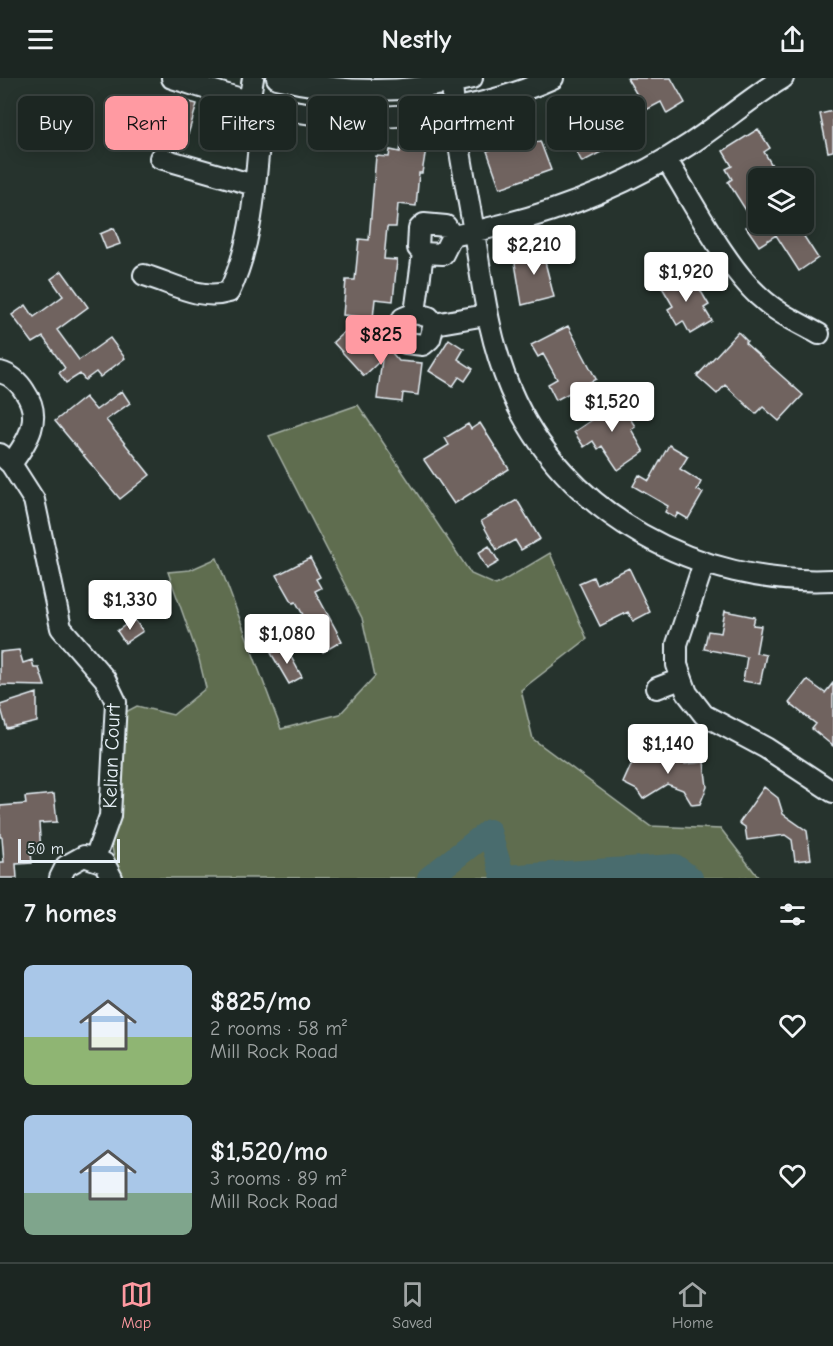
<!DOCTYPE html>
<meta charset="utf-8">
<style>
:root{--surface:#1c2622;--page:#252e2a;--text:#f1f3f6;--muted:#a0a5a5;--line:#3a4340;--accent:#ff9aa2}
body{margin:0;font-family:"Comic Neue",sans-serif;background:var(--page);color:var(--text);height:100vh;display:flex;flex-direction:column;font-size:22px;white-space:nowrap}
*{box-sizing:border-box;margin:0}
p{font-size:20px;color:var(--muted)}
.icon{flex:none;width:33px;height:33px;fill:none;stroke:currentColor;stroke-width:2;stroke-linecap:round;stroke-linejoin:round}
.map{position:relative;height:800px;overflow:hidden}
.drawer{display:flex;flex-direction:column;background:var(--surface);flex:1}
.drawer>*{flex:none}
.hud{position:absolute;left:18px;top:18px;width:798px;height:54px;display:flex;gap:12px}
.controls{position:absolute;left:748px;top:90px;display:grid;gap:12px}
.controls a{display:grid;place-items:center;width:66px;height:66px;border-radius:9px;background:var(--surface);box-shadow:0 3px 15px #0003,0 0 0 2px var(--line);font-size:30px}
.scale{position:absolute;left:18px;bottom:15px;width:102px;box-sizing:border-box;padding-left:6px;border:3px solid #e8f1f8;border-top:0;font-size:16px;line-height:21px;white-space:nowrap;color:#e8f1f8;-webkit-text-stroke:4px #26332d;paint-order:stroke}
.price{position:absolute;translate:-50% -51px;padding:0 14px;border-radius:6px;background:#fff;color:#222;font-size:20px;line-height:39px;filter:drop-shadow(0 2px 3px #0008)}
.price::after{content:'';position:absolute;left:50%;top:36px;width:18px;height:14px;margin-left:-9px;background:inherit;clip-path:polygon(0 0,100% 0,50% 100%)}
.price.on{background:var(--accent);color:#111}
ul{padding:0;list-style:none}
li{display:flex;align-items:center;gap:18px;height:150px;padding:0 24px}
li span{display:grid;place-items:center;flex:none;width:168px;height:120px;border-radius:9px;color:#555}
li>.icon{margin-inline-start:auto}
span .icon{width:72px;height:72px;fill:#fffc;stroke-width:1}
li b{font-size:26px}
h2{display:flex;justify-content:space-between;align-items:center;height:72px;padding:0 24px;font-size:26px}
.chip{padding:0 21px;border-radius:9px;background:var(--surface);box-shadow:0 3px 15px #0003,0 0 0 2px var(--line);font-size:21px;line-height:54px}
.chip.on{background:var(--accent);color:#111}
header{display:flex;justify-content:space-between;align-items:center;height:78px;padding:0 24px;background:var(--surface);font-size:27px;font-weight:600}
.menu{display:flex;justify-content:space-around;align-items:center;height:84px;border-top:2px solid var(--line);background:var(--surface);font-size:16px;color:var(--muted)}
.menu a{display:grid;justify-items:center;gap:3px}
.menu .on{color:var(--accent)}
.map>svg:first-child{display:block}
</style>
<header><svg class="icon" aria-label="menu" viewBox="0 0 24 24"><path d="M4 6h16M4 12h16M4 18h16"/></svg>Nestly<svg class="icon" aria-label="share" viewBox="0 0 24 24"><path d="M12 15V3M7 8l5-5 5 5M5 13v7h14v-7"/></svg></header>
<div class="map">
<svg width="833" height="800" viewBox="0 0 833 800">
<rect width="100%" height="100%" fill="#26332d"/>
<filter id="ink" filterUnits="userSpaceOnUse"><feTurbulence type="fractalNoise" baseFrequency=".0167" numOctaves="2"/><feDisplacementMap in="SourceGraphic" scale="12" xChannelSelector="R" yChannelSelector="G"/><feConvolveMatrix kernelMatrix="1 2 1 2 8 2 1 2 1" color-interpolation-filters="sRGB"/></filter>
<g filter="url(#ink)">
<path fill="#5f6d4f" stroke="#a4afa4" stroke-width="1.5" d="M358 327 471 496 496 507 550 475 587 561 521 612 533 661 650 748 721 751 759 800H118L111 764 118 733 122 636 137 628 173 637 206 610 199 581 168 494 190 492 217 480 281 651 340 636 375 598 362 540 269 358Z"/>
<g fill="none" stroke-linecap="round" stroke-linejoin="round">
<path stroke="#496c6e" stroke-width="24" d="M429 800 489 753 503 799 675 788 691 800"/>
</g>
<path fill="#70635e" stroke="#e8f1f8" stroke-width="1.5" d="M627 0H671L685 25 667 36 661 24 646 32Z
M175 20 197 26 187 60 165 53Z
M833 33V73L828 74 820 36Z
M609 34 624 62 582 84 569 59Z
M758 51 770 70 764 74 773 89 755 101 759 108V146H796L818 180 799 193 776 157 759 168 746 149 754 145 728 104 732 101 726 91 732 88 723 73Z
M402 60 427 64 422 95H419L416 128 398 126 396 149H387L384 181 397 182 393 223 375 221 373 240 343 237 346 202H355L359 161 369 162 376 78 389 79 390 72 400 74Z
M513 63 516 72 540 63 551 92 500 110 487 73Z
M114 150 120 166 106 171 100 156Z
M546 166 549 179 544 180 554 219 522 227 515 185 524 182 522 176Z
M62 193 88 229 57 252 79 282 110 260 125 280 100 299 96 294 85 302 80 296 66 305 59 295 65 290 43 259 33 265 12 237 26 227 34 239 63 218 51 201Z
M678 194 687 208 695 203 709 227 704 230 712 243 690 256 683 243 677 247 668 231 673 228 660 206Z
M352 247 372 269 380 261 399 283 422 285 418 317 403 315 402 324 377 321 382 281 364 298 333 264Z
M568 248 596 301 556 322 548 306 557 301 543 276 538 279 531 267Z
M738 254 747 263 745 265 803 317 779 343 763 329 756 336 725 307 717 316 697 298Z
M449 261 464 271 458 281 473 291 465 303 459 299 453 308 429 293Z
M122 313 130 325 106 342 150 397 120 421 55 343 85 319 96 332Z
M610 317H614L635 348 631 351 644 374 618 392 602 368 598 371 593 363 584 369 574 354 602 335 596 326Z
M480 345 509 391 454 426 424 382 449 367 445 360 468 346 471 351Z
M669 367 688 378 680 391 701 404 697 412 703 415 688 441 678 435 675 440 665 434 668 428 633 408 639 397 649 403Z
M517 422 540 461 521 472 515 462 497 472 481 443Z
M489 468 499 484 487 491 478 475Z
M310 480 320 499 316 501 321 510 315 513 342 563 323 574 296 524 293 525 277 497Z
M629 490 650 534 633 543 628 534 600 548 579 505 593 499 596 506Z
M725 533 755 539 753 547 761 548 756 575 766 577 760 606 743 603 747 579 704 571 708 553 721 555Z
M134 541 143 553 125 565 117 553Z
M285 568 302 599 289 606 271 575Z
M19 572 23 585 32 582 34 590H39L45 608 0 607V574Z
M807 602 825 615 833 605V668L812 651 816 646 789 625Z
M37 615V644L7 651 0 627Z
M673 670H683L685 686 704 684 707 709 700 726 692 727 683 712 667 706 643 721 637 712 623 705 636 676 649 681Z
M764 709 778 720 783 736 807 753 811 781 795 783 792 762 785 757 747 762 745 749 739 745Z
M54 716 57 744 39 745 41 774 31 775 32 785 16 786 17 800H0V784H4L2 759H0V728L26 726 25 719Z"/>
<g fill="none" stroke-linecap="round" stroke-linejoin="round">
<defs>
<path id="minor" d="M172 0C218 14 264 30 313 36 389 46 483 32 553 0
M277 0C340 16 408 16 472 0
M452 5C455 53 465 101 473 148 483 207 487 256 510 311 563 437 700 509 833 502
M249 24 253 0
M160 80 254 107
M666 81C692 122 725 188 760 219 777 235 799 245 819 256
M423 175 418 170 419 151 424 146 446 148 452 158
M144 197C172 205 199 223 229 214 257 156 255 89 263 27
M415 235 403 240 401 259 406 265 423 267 430 261 434 246
M486 237 434 246 429 239 415 235 423 175 443 176 452 158C536 142 618 114 690 66 722 45 750 20 783 0
M0 294C11 297 19 304 25 314 43 340 28 363 11 386
M0 376 11 386 34 422 61 550 105 601 116 624 110 738 95 780
M704 485 677 566V587L687 615 704 637 766 670 833 714
M657 610 681 601
M60 800 66 788 84 778 104 785 112 800"/>
</defs>
<use href="#minor" stroke="#e8f1f8" stroke-width="24"/>
<use href="#minor" stroke="#26332d" stroke-width="20"/>
</g>
</g>
<g text-anchor="middle" stroke-width="5" stroke-linejoin="round" paint-order="stroke">
<g font-size="20" fill="#e8f1f8" stroke="#26332d">
<text transform="translate(111 678) rotate(-88)" y="7">Kelian Court</text>
</g>
</g>
</svg>
<div class="controls">
<a><svg class="icon" aria-label="layers" viewBox="0 0 24 24"><path d="M12 4l9 5-9 5-9-5zM3 14l9 5 9-5"/></svg></a>
</div>
<div class="scale">50 m</div>
<b class="price" style="left:534px;top:198px">$2,210</b>
<b class="price" style="left:686px;top:225px">$1,920</b>
<b class="price on" style="left:381px;top:288px">$825</b>
<b class="price" style="left:612px;top:355px">$1,520</b>
<b class="price" style="left:130px;top:553px">$1,330</b>
<b class="price" style="left:287px;top:587px">$1,080</b>
<b class="price" style="left:668px;top:697px">$1,140</b>
<div class="hud">
<a class="chip">Buy</a>
<a class="chip on">Rent</a>
<a class="chip">Filters</a>
<a class="chip">New</a>
<a class="chip">Apartment</a>
<a class="chip">House</a>
</div>
</div>
<section class="drawer">
<h2>7 homes<svg class="icon" aria-label="filters" viewBox="0 0 24 24"><path d="M4 7h16M4 17h16"/><circle cx="9" cy="7" r="2"/><circle cx="15" cy="17" r="2"/></svg></h2>
<ul>
<li><span style="background:linear-gradient(#a9c7e8 60%,#8fb573 0)"><svg class="icon" aria-label="home" viewBox="0 0 24 24"><path d="M3 11l9-7 9 7M6 9v11h12V9"/></svg></span><div><b>$825/mo</b><p>2 rooms · 58 m²</p><p>Mill Rock Road</p></div><svg class="icon" aria-label="heart" viewBox="0 0 24 24"><path d="M12 20l-8-8c-3-5 5-10 8-4 3-6 11-1 8 4z"/></svg></li>
<li><span style="background:linear-gradient(#a9c7e8 65%,#7fa58c 0)"><svg class="icon" aria-label="home" viewBox="0 0 24 24"><path d="M3 11l9-7 9 7M6 9v11h12V9"/></svg></span><div><b>$1,520/mo</b><p>3 rooms · 89 m²</p><p>Mill Rock Road</p></div><svg class="icon" aria-label="heart" viewBox="0 0 24 24"><path d="M12 20l-8-8c-3-5 5-10 8-4 3-6 11-1 8 4z"/></svg></li>
</ul>
</section>
<nav class="menu">
<a class="on"><svg class="icon" aria-label="map" viewBox="0 0 24 24"><path d="M3 6l6-2 6 2 6-2v14l-6 2-6-2-6 2zM9 4v14M15 6v14"/></svg>Map</a>
<a><svg class="icon" aria-label="saved" viewBox="0 0 24 24"><path d="M7 4h10v16l-5-4-5 4z"/></svg>Saved</a>
<a><svg class="icon" aria-label="home" viewBox="0 0 24 24"><path d="M3 11l9-7 9 7M6 9v11h12V9"/></svg>Home</a>
</nav>
